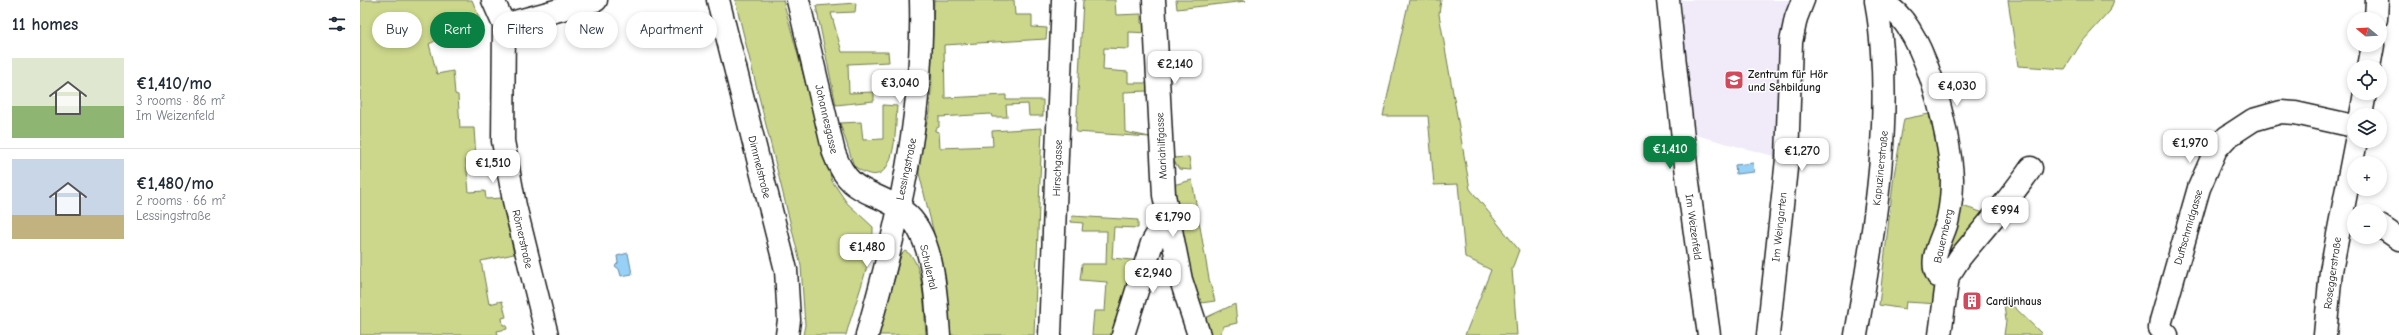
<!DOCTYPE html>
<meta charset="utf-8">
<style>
:root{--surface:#fff;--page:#f2f2f3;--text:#1f2937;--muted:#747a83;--line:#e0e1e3;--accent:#0b8043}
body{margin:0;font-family:"Comic Neue",sans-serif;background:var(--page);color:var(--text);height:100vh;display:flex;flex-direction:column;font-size:15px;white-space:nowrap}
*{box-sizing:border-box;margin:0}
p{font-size:13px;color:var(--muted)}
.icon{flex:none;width:22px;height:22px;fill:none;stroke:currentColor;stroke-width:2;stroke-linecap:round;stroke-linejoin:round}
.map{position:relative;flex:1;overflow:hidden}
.panel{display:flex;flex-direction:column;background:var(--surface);width:360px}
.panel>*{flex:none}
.hud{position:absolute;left:12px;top:12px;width:380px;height:36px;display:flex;gap:8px}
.needle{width:26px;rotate:288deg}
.fabs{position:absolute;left:1987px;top:12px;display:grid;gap:8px}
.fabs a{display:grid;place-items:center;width:40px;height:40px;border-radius:50%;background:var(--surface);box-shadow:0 2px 6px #0003;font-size:20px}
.price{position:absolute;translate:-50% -34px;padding:0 9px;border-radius:8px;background:#fff;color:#222;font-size:13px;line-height:26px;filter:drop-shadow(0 1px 2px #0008)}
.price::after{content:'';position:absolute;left:50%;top:24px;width:12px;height:9px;margin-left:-6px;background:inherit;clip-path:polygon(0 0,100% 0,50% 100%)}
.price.on{background:var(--accent);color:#fff}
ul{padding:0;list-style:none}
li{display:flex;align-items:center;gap:12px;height:100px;padding:0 12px}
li+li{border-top:1px solid var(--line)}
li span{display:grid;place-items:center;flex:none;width:112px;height:80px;border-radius:0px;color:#555}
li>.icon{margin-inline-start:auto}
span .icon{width:48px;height:48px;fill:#fffc;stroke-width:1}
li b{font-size:17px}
h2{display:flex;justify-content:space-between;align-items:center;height:48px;padding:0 12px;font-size:17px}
.chip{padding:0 14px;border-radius:18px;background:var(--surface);box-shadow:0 2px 6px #0003;font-size:14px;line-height:36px}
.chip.on{background:var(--accent);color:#fff}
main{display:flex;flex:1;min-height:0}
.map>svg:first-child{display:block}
</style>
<main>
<section class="panel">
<h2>11 homes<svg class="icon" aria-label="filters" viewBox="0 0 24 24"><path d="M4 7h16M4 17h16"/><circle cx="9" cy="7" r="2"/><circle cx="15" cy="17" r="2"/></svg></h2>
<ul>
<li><span style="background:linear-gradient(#dfe7d0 60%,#8fb573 0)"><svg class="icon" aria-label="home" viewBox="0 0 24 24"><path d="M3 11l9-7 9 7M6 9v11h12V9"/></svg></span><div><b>€1,410/mo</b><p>3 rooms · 86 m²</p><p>Im Weizenfeld</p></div></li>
<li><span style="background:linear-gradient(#c9d6e8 70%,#c2b280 0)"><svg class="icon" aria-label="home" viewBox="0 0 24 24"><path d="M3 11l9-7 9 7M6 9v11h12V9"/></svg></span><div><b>€1,480/mo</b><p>2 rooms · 66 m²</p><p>Lessingstraße</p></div></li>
</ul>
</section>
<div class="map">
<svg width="2039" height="335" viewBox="0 0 2039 335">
<rect width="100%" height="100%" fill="#fff"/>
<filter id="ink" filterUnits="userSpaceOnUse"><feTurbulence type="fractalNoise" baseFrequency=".025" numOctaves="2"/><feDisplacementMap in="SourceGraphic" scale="8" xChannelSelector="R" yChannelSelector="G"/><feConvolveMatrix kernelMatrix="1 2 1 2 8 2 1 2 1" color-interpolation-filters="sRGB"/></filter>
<g filter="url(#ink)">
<path fill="#f0eaf9" d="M1316 0H1439L1421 158 1328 133Z"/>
<path fill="#ccd78b" stroke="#747a54" d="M0 0H112L123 27 85 36 69 44 77 74 93 71 95 94 98 95 100 128H114L116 158 106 160 109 192 125 191 126 199 142 198 154 254 121 261 129 304 142 301 146 317 142 318 143 325H146L147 329 137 331 138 335H0Z
M375 0H423L472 181 487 203 513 227C514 256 494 305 486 335H443L445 325 441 266Z
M574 0H654L655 15H672V27L687 28 686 39 584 45 585 98 646 95V100H683V116H669L668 104 646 105 647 117H632L631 114 579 117V127L575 129V131L579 132 580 148 633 146 632 131 682 128 674 335H590L583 270 559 173 560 147 570 112Z
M723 0H755L756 15 781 14V23H788V33L769 32V49L744 48 743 70 768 72V83H787V91L764 92 765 132 790 137 716 132Z
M816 0H885L886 1 817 9Z
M1049 0H1081L1079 14 1110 189 1159 250 1152 269 1157 335H1105L1131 270 1105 257 1098 184 1074 185 1068 116H1023Z
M1648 0H1754L1750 11 1722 42 1705 69 1658 66Z
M496 3 495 12 471 13 482 52H528L529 62 488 64 489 93 514 92V101L476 105 456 6Z
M523 105 537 106C535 132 537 198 494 166L480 123 501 122 503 140 523 139Z
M1569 114 1571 126 1578 125 1587 177 1570 283 1577 287 1579 304 1546 302 1545 309 1519 305 1534 175 1544 119Z
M829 157 831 170 819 169 812 158Z
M832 180 849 279 855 301 834 304 813 185Z
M1596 204 1627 214 1600 240 1588 261 1581 251Z
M712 216 778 220V228L754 227 752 258 781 261 758 335H732L734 311H745L747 282 720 280 722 264H746L747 231H722L723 223 711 222Z
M545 251C565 259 564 316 566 335H519L541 255Z
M1643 296 1682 334 1681 335H1644L1646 321Z
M875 304 877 323 864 326 859 335H847L845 318Z"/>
<path fill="#97d1f7" stroke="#66899f" d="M1393 163 1394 172 1376 174 1375 165Z
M268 253 272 274 261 276 259 269 255 266 258 263 257 256Z"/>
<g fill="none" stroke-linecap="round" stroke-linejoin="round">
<defs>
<path id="minor" d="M133 0 144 25 143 141 155 206 187 335
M358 0 426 270 429 320 427 335
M438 0 474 153C490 197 512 188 543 211 575 234 576 300 579 335
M794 0 804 195 821 280 839 335
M1308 0 1327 175 1349 335
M1516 2C1562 7 1591 139 1592 179 1592 191 1591 205 1588 218 1585 235 1567 259 1578 276L1586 277C1593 271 1596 262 1602 255 1626 226 1650 199 1671 168
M2016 19 2017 0
M144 25 236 0
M2009 67 2013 45
M2001 115 2005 93
M2020 226 2039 239
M507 335C538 226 564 114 561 0
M690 335 703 0
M763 335 792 243 808 216
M1408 335 1427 159 1431 42 1436 18 1443 0
M1496 335C1515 225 1535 112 1516 0
M1580 335 1588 275
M1807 335 1800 328 1801 321 1839 188 1856 149 1867 137 1893 120 1921 112 1935 113 1994 126
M1965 335 1971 271 1996 141"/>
</defs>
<use href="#minor" stroke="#1c1c1c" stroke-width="25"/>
<use href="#minor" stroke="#fff" stroke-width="22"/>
</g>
</g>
<defs>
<symbol id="school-square" viewBox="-11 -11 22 22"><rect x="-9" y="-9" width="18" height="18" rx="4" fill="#d1495b" stroke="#fff"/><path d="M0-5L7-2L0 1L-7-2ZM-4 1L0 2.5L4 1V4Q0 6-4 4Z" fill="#fff"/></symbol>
<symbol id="building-square" viewBox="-11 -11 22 22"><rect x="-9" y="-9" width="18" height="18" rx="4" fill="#d1495b" stroke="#fff"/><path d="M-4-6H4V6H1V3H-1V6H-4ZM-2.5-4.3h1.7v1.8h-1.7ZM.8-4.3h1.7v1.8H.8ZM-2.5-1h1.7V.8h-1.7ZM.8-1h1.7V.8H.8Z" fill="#fff"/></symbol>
</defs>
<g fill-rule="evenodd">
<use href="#school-square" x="1363" y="69" width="22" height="22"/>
<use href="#building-square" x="1601" y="290" width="22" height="22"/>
</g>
<g text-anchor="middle" stroke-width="3" stroke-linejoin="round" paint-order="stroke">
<g font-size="11" font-weight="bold" fill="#1c1c1c" stroke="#fff" text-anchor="start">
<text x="1388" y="78">Zentrum für Hör<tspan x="1388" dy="13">und Sehbildung</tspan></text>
<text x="1626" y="305">Cardijnhaus</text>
</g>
<g font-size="11" fill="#1c1c1c" stroke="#fff">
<text transform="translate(467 119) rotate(77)" y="4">Johannesgasse</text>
<text transform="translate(801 146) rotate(-93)" y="4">Mariahilfgasse</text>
<text transform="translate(400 167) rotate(76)" y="4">Dimmelstraße</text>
<text transform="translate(697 168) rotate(-88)" y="4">Hirschgasse</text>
<text transform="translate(1520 168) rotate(-84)" y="4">Kapuzinerstraße</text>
<text transform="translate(546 169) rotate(-78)" y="4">Lessingstraße</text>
<text transform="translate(1334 227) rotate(82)" y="4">Im Weizenfeld</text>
<text transform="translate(1419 227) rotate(-84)" y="4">Im Weingarten</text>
<text transform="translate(1828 227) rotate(-74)" y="4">Duftschmidgasse</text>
<text transform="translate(1583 236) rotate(-77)" y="4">Bauernberg</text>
<text transform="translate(163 239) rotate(77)" y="4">Römerstraße</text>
<text transform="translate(569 267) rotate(77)" y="4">Schulertal</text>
<text transform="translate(1972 273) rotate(-82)" y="4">Roseggerstraße</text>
</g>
</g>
</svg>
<div class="fabs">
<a><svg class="needle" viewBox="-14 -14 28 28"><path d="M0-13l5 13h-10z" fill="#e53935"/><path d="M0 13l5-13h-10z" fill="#747a83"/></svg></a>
<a><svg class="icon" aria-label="locate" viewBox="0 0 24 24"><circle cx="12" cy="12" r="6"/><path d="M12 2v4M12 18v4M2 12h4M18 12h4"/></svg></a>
<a><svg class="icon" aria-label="layers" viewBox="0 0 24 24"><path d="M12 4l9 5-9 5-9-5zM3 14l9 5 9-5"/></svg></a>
<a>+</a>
<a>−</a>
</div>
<b class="price" style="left:815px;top:85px">€2,140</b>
<b class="price" style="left:540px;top:104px">€3,040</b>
<b class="price" style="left:1597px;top:107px">€4,030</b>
<b class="price" style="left:1830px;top:164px">€1,970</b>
<b class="price on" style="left:1310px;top:170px">€1,410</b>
<b class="price" style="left:1442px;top:172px">€1,270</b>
<b class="price" style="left:133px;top:184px">€1,510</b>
<b class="price" style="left:1645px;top:231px">€994</b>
<b class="price" style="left:813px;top:238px">€1,790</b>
<b class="price" style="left:507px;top:268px">€1,480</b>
<b class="price" style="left:793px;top:294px">€2,940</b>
<div class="hud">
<a class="chip">Buy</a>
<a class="chip on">Rent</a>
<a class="chip">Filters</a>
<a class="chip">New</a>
<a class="chip">Apartment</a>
</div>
</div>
</main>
